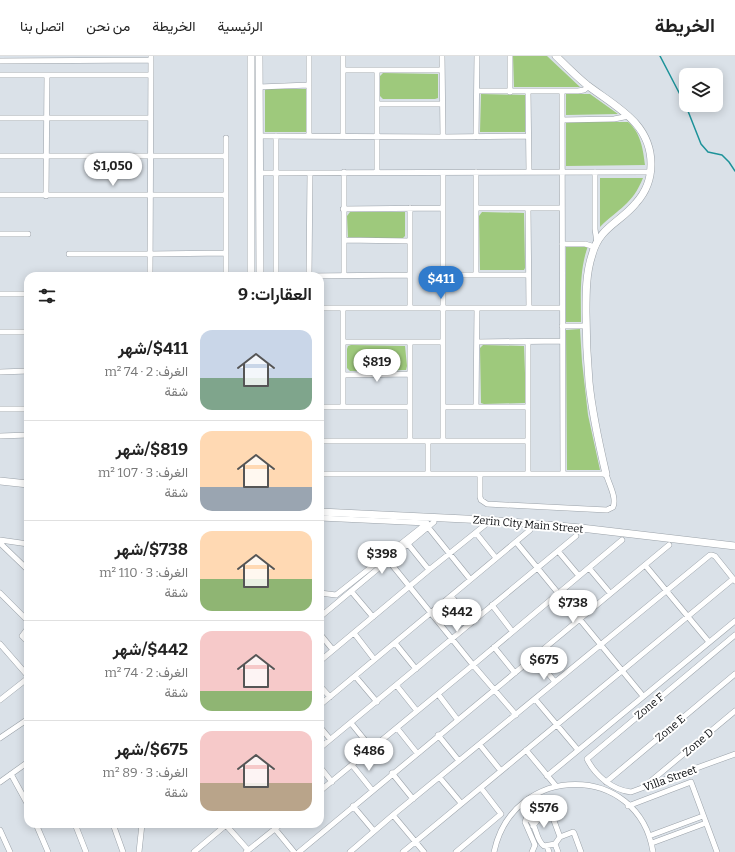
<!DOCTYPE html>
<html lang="ar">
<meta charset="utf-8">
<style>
:root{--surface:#fff;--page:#f6f6f6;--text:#222;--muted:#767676;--line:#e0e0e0;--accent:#307bcc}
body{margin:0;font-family:Bitter,Vazirmatn,serif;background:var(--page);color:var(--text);direction:rtl;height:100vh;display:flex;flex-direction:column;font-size:15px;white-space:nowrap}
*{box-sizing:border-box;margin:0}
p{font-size:13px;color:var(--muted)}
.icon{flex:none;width:22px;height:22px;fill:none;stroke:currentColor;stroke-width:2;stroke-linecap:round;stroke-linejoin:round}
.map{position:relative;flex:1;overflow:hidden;direction:ltr}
.drawer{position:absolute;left:24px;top:216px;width:300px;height:556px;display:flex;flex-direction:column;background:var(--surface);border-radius:12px;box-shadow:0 2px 10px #0003;direction:rtl}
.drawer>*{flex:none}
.tools{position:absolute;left:679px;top:12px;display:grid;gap:8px}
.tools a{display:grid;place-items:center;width:44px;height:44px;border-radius:8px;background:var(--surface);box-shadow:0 2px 10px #0003;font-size:20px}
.price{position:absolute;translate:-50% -34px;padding:0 9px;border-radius:14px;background:#fff;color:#222;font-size:13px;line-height:26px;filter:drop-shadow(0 1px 2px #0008)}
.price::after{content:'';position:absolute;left:50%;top:24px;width:12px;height:9px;margin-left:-6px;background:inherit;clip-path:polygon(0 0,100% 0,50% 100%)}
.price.on{background:var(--accent);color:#fff}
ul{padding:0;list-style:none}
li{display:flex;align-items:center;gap:12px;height:100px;padding:0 12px}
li+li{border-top:1px solid var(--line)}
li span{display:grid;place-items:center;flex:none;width:112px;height:80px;border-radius:12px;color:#555}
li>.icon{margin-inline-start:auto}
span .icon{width:48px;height:48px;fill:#fffc;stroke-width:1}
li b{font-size:17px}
h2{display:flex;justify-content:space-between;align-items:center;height:48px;padding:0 12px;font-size:17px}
header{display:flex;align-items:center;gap:24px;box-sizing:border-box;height:56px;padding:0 20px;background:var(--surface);border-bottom:1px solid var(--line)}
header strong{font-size:19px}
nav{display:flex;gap:22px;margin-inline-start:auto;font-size:14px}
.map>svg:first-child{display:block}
</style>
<header>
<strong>الخريطة</strong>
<nav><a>الرئيسية</a><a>الخريطة</a><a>من نحن</a><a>اتصل بنا</a></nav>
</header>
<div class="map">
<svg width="735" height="796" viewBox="0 0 735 796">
<rect width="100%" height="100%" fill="#dae1e8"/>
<path fill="#9ec97c" d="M513 0H547L580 31H514Z
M383 17 438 18V42L435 43H383L380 40V20Z
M266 33H306V76H265V34Z
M481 38 525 39V76H480Z
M566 38H590L618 58 566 59Z
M566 66H628C641 77 643 93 645 109L566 110Z
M600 122H643C632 149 619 152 600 171Z
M350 156H405V180L403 182H348L347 160Z
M482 156 524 157 525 212 524 214H480L479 160Z
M566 190H588C579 214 581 241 581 266H566Z
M580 273 582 306 588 359 600 414H567L566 274Z
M351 289 405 290 407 310 406 314 350 315 347 312V293L348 290Z
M483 289 524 290 526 344 525 347 484 348 481 347 480 292Z"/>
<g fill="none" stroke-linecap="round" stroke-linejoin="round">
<path stroke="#1c9299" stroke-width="1.5" d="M660 0 686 50 701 88 708 96 722 99 729 106 735 115"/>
<defs>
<path id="street" d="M442 0 443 81
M510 0V36
M0 5 151 4
M343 14H442
M0 19H151
M259 31 309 29
M477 35H578L584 34 589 30
M528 35 529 116
M562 35 563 418
M377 48H442
M0 62H150
M562 64 614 63 629 60
M260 80 443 81 528 80
M276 80V220
M309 80V0
M343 80V0
M476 81 477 0
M226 82V220
M0 100H226
M344 116V219
M377 116V14
M476 116V219
M595 116V173L597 187
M260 117 651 116
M0 139H226
M46 140 47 19
M476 152H562
M528 152 529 252
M343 153 443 152
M0 178H28
M344 184 410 185
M562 188H585L595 191
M69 198H150L226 197
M443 219H528
M150 220 151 0
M309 220 310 117
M309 220 410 219
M0 238H28
M320 252H562
M343 252V351
M410 252V152
M562 270H586
M0 276H28
M343 286H443
M410 286V385
M477 286 562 285
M528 286V418
M0 316 28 315
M343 319 410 318
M320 351H410
M443 351H528
M476 351 477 252
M0 353H28
M0 380 28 379
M320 385H528
M428 385V418
M443 385V117
M320 418H606C609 428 617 442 613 451L607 454 487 448 481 444 480 441V418
M320 462 427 467 336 539 320 537
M428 471 470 523
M476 477 496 502
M0 484 28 488
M516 486 643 640
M0 487 28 514
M408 488 429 514
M558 495 579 520
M388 504 473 609 516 659
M645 509 709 586
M589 512 610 537
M351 535 373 561
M0 537 28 565
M451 540 472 565
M492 549 512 575
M320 561 434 466
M28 572 22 580 28 586
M354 577 374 603
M320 578 333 594
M735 579 587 703C595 719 612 734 631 736L735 698
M395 587 416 613
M0 588 28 620
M494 591 515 617
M535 601 555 626
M320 605 429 514 485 469
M355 620 377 646
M320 630 330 641
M397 630 417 655
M438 638 457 663
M535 643 578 694
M0 644 28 622
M320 649 530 474
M351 667 372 693
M320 671 330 683
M397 672 417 697
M438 679 459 705
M0 682 28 663
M480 689 501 715
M320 692C405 621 491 551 576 480
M526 694 556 730
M352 709 372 734
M320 711 332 726
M392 717 413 743
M11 718 28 749
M547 720 735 565
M440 722 461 747
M0 726 28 706
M606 726 735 618
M645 730 735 655
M320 735 473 609 622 484
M353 750 374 775
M628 750 691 726 717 796
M393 759 424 796
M36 768 48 796
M75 768 86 796
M113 768 123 796
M225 768 248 794
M271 768 294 796
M533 770C538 763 544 755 553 762L560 781
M0 774 10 796
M649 780 703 760
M652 787 706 767
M555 788 558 796
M547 790 549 796
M139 796 142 768
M194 796 226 769
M246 796 281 768
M299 796 669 489
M350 796 393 759 710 499H712L715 500 735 525
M403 796 733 523
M456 796 501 758 481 732
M494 796C513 706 639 706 653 796
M532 796 535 789 525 766 526 763H528C537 767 535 784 544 790L555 788 560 781 573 776 574 777 581 796"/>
<path id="secondary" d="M251 0V220
M259 0 260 220
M556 0C566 10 576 20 587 29 616 51 651 67 651 108 651 122 646 136 636 147 621 166 599 171 592 199 586 217 586 237 586 256 586 279 587 303 589 326 592 357 599 388 606 418
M0 425 28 428
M320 456 486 464 581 472 735 490"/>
</defs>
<use href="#street" stroke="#9ba2a9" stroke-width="6"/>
<use href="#secondary" stroke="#9ba2a9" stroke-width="8"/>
<use href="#street" stroke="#fff" stroke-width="5"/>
<use href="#secondary" stroke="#fff" stroke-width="7"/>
</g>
<g text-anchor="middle" stroke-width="4" stroke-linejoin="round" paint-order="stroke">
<g font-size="11" fill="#0a0c0f" stroke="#fff">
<text transform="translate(528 468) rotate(5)" y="4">Zerin City Main Street</text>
<text transform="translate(649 650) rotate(-40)" y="4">Zone F</text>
<text transform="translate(670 672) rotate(-40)" y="4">Zone E</text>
<text transform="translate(698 686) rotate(-40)" y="4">Zone D</text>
<text transform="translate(670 722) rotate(-20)" y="4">Villa Street</text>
</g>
</g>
</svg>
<div class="tools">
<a><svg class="icon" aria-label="layers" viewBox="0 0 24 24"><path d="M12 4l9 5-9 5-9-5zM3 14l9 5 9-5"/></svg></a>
</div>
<b class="price" style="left:113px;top:131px">$1,050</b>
<b class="price on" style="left:441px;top:244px">$411</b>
<b class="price" style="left:377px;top:327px">$819</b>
<b class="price" style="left:382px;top:519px">$398</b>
<b class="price" style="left:573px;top:568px">$738</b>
<b class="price" style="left:457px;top:577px">$442</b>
<b class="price" style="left:544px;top:625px">$675</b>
<b class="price" style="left:369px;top:716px">$486</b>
<b class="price" style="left:544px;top:773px">$576</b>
<section class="drawer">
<h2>العقارات: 9<svg class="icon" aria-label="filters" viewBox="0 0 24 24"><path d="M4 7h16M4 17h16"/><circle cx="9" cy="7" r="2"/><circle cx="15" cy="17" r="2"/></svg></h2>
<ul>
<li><span style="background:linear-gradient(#c9d6e8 60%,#7fa58c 0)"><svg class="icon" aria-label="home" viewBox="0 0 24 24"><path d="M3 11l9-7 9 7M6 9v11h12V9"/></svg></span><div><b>$411/شهر</b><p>الغرف: 2 · 74 m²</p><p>شقة</p></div></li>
<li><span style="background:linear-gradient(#ffd9b3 70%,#9aa5b1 0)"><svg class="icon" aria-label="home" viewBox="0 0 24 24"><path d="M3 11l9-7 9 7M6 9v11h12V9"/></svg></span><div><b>$819/شهر</b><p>الغرف: 3 · 107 m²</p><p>شقة</p></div></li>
<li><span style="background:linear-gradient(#ffd9b3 60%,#8fb573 0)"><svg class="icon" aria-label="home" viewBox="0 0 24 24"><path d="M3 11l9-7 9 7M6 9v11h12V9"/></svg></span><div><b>$738/شهر</b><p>الغرف: 3 · 110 m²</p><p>شقة</p></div></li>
<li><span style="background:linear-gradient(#f6c9c9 75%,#8fb573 0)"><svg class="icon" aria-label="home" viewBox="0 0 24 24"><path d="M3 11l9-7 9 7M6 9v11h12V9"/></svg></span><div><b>$442/شهر</b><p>الغرف: 2 · 74 m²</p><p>شقة</p></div></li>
<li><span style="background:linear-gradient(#f6c9c9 65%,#b9a48a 0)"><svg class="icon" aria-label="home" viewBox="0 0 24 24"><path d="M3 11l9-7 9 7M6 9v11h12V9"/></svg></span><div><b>$675/شهر</b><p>الغرف: 3 · 89 m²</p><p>شقة</p></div></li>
</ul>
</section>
</div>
